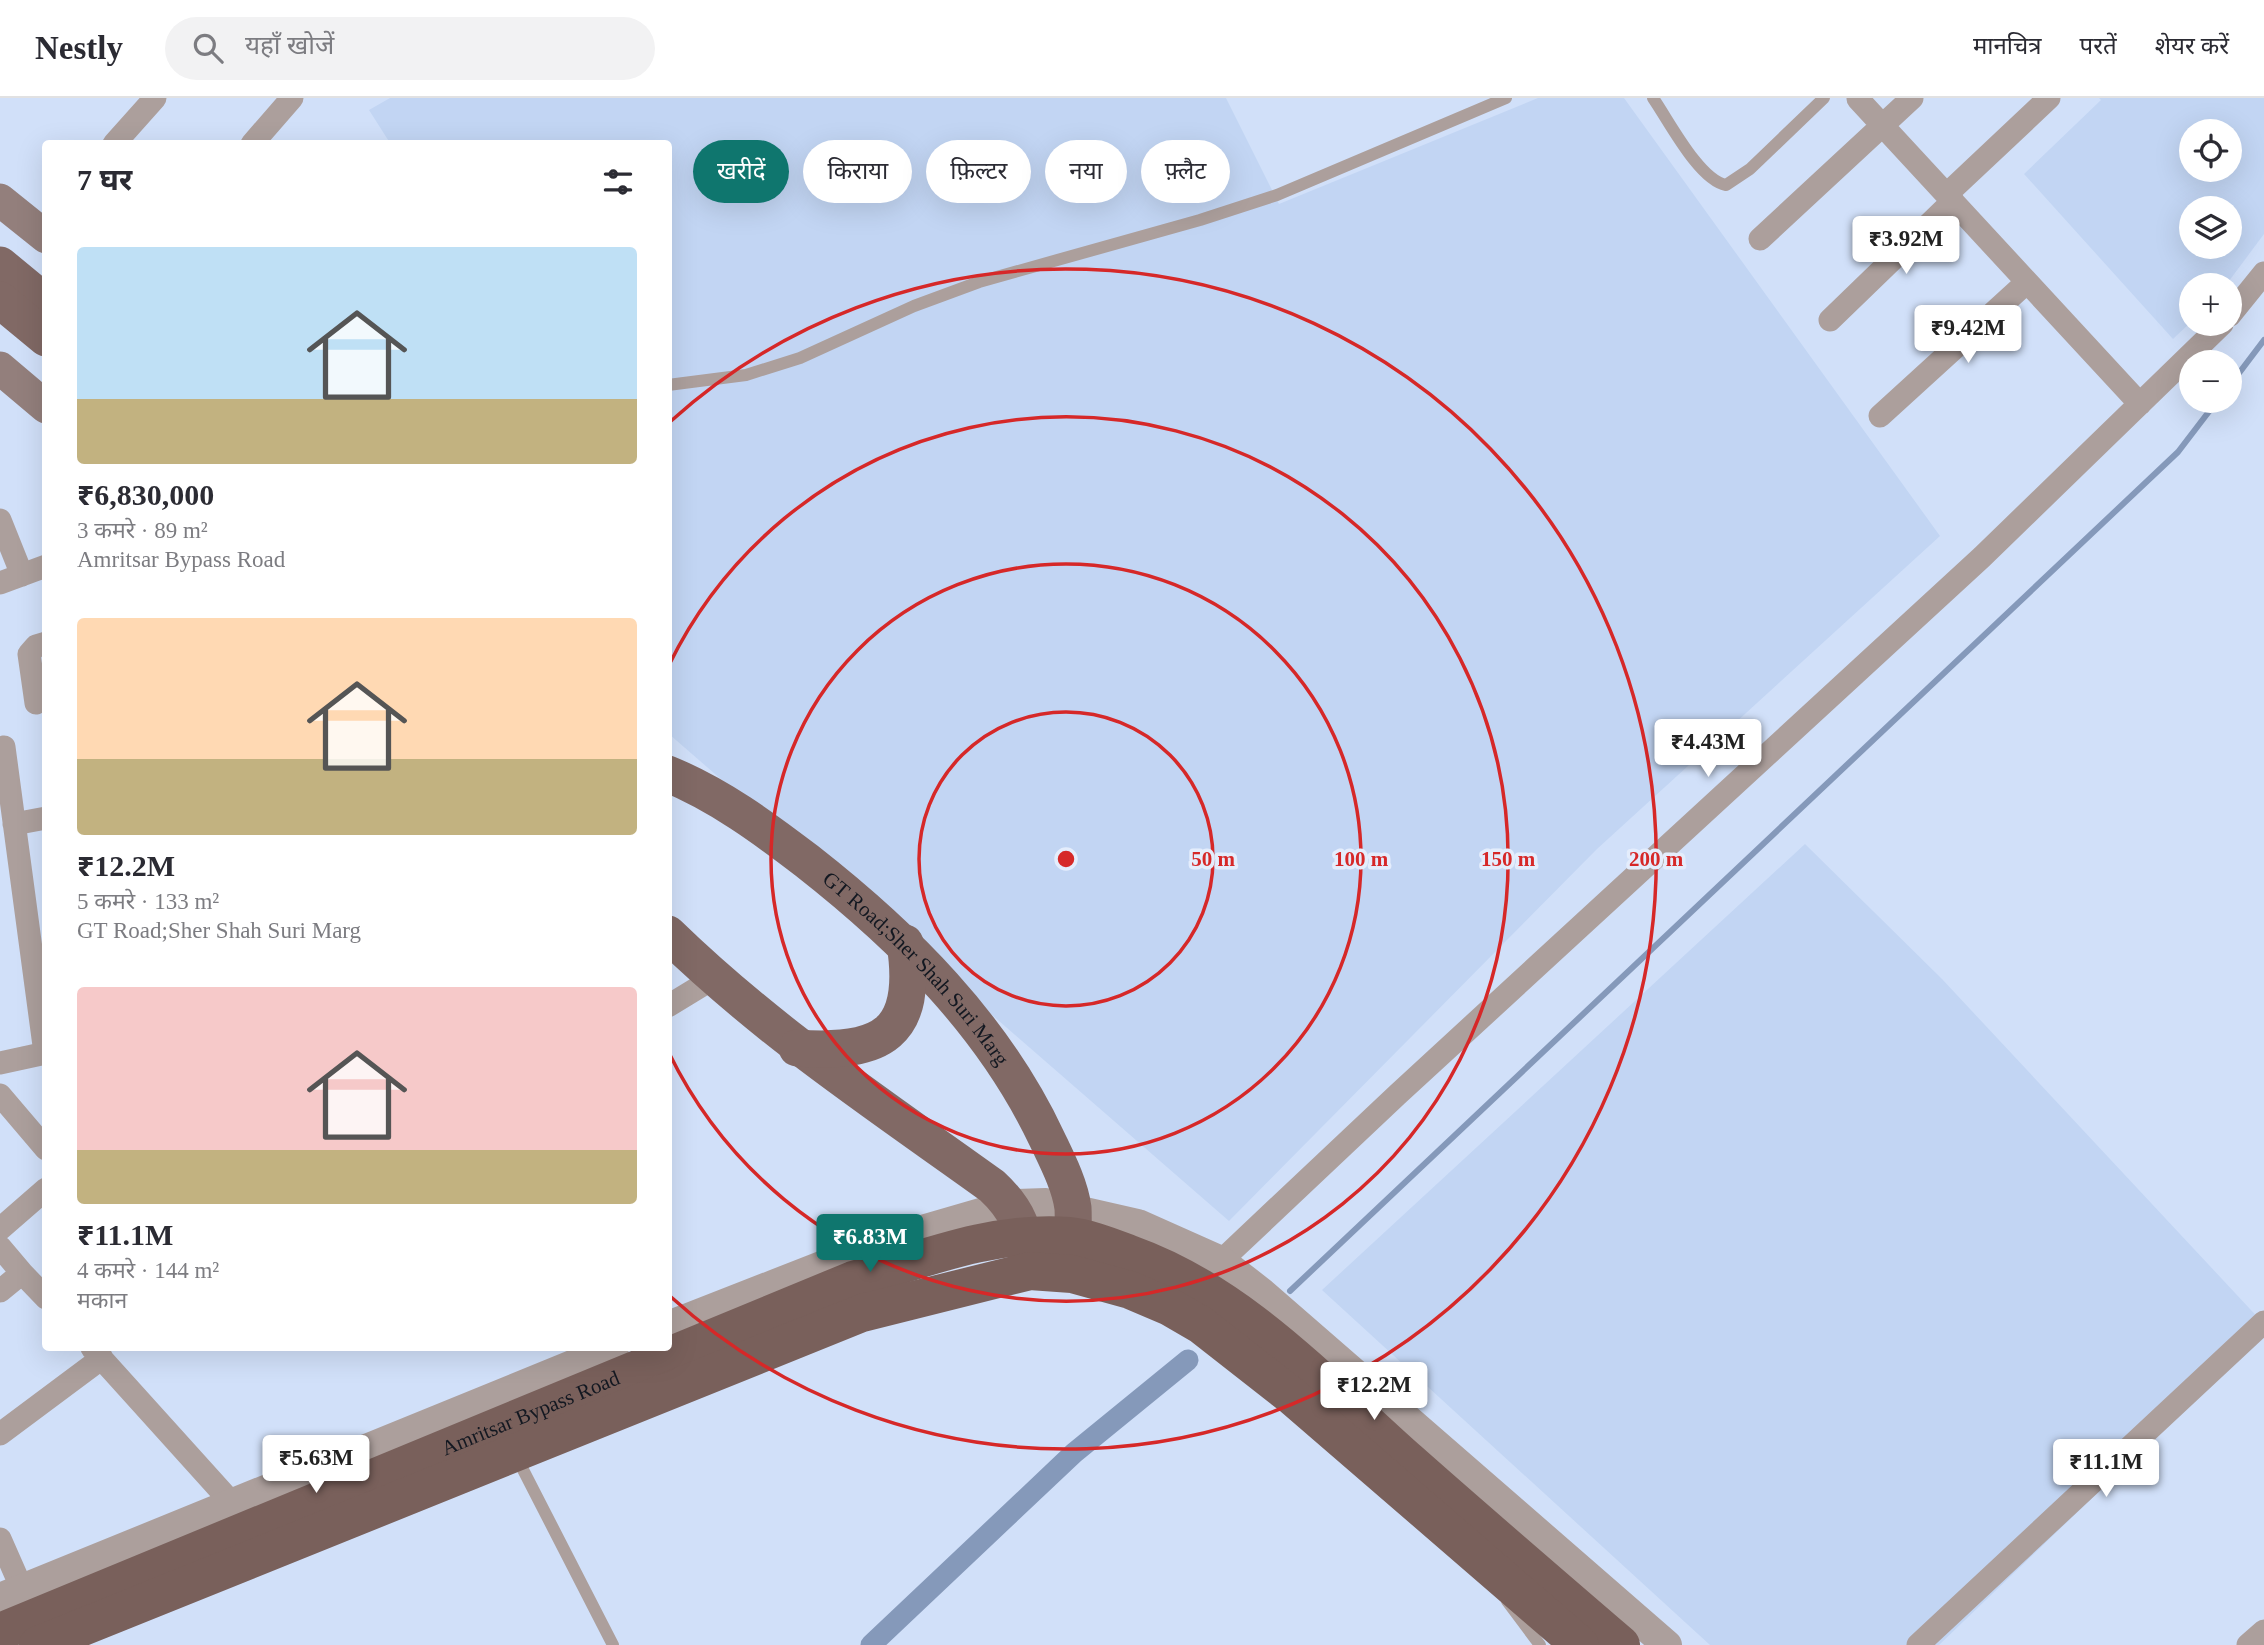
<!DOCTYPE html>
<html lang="hi">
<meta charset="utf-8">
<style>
:root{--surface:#fff;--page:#f2f2f3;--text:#2b2b33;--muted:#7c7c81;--line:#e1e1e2;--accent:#0f766e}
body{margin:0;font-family:"Times New Roman","Noto Sans Devanagari",serif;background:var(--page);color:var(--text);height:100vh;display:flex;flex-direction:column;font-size:26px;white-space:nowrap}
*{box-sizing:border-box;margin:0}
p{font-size:23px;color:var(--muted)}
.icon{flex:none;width:38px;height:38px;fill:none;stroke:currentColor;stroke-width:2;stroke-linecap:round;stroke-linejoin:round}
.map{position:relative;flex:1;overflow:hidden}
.drawer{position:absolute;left:42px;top:42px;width:630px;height:1211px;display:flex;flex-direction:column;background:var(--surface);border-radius:7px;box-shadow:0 7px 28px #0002}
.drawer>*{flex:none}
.guide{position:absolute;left:693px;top:42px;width:665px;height:63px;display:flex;gap:14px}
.tools{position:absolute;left:2179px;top:21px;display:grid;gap:14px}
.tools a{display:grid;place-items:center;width:63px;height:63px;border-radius:50%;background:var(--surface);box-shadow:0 7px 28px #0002;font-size:35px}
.price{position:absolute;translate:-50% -60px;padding:0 16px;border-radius:7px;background:#fff;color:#222;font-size:23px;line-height:46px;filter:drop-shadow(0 2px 4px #0008)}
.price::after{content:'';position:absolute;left:50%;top:42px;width:21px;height:16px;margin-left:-10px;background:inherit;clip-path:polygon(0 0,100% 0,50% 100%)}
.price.active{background:var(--accent);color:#fff}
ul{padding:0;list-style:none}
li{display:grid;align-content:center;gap:14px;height:371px;padding:0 35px}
li span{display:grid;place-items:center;height:217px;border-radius:7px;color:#555}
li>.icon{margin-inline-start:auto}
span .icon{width:126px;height:126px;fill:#fffc;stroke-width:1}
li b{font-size:30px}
h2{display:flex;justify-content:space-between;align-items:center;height:84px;padding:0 35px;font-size:30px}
.tag{padding:0 24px;border-radius:32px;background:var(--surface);box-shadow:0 7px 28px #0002;font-size:24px;line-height:63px}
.tag.active{background:var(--accent);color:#fff}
header{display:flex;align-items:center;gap:42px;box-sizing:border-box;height:98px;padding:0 35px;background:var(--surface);border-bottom:2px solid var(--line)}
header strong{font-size:33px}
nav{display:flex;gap:38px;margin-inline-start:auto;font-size:24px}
.search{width:490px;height:63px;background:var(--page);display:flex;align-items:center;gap:18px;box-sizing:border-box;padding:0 24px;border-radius:38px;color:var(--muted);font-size:26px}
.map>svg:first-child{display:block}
</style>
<header>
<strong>Nestly</strong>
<div class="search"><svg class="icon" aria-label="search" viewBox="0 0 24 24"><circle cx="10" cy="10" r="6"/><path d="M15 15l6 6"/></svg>यहाँ खोजें</div>
<nav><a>मानचित्र</a><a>परतें</a><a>शेयर करें</a></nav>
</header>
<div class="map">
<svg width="2264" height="1547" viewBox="0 0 2264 1547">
<rect width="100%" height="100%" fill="#d1e0f9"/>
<path fill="#c2d5f3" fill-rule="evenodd" d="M390 0H1226L1279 106 1538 0H1624L1940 438 1597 751 1229 1123 669 636 668 46 390 45 369 12Z
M2099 0H2264V136L2226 187H2191V224L2173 241 2024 76 2101 2ZM2191 33H2230V72H2191ZM2191 110H2230V149H2191Z
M1805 746 1942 881 2264 1226 2212 1285 1939 1547H1710L1322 1192Z"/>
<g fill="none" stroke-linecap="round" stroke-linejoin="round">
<path stroke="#8599ba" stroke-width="6" d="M2230 287 2264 242
M1290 1193 2178 354 2217 303"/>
<path stroke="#8599ba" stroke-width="21" d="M871 1547 1074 1355 1188 1262"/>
<path stroke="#ac9f9c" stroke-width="12" d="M1653 0C1669 23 1699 82 1726 87L1750 71 1824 0
M668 287 746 277 800 260 914 208 979 184 1200 122 1277 97 1506 0
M516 1358 613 1547
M1507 1503 1540 1547"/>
<path stroke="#ac9f9c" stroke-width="23" d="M1858 1 2140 306
M114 46 155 0
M252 46 292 0
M1947 96 2049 0
M1760 141 1912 0
M2230 217 2264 175
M1830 222 1953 103
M1880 318 2027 184
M0 422 22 477
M0 485 46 468
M36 605 29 556 36 548 46 545
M4 649 45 955
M14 726 46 720
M668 908 714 880
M0 965 46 955
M0 997 46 1051
M0 1131 46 1091
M0 1149 22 1175 0 1193
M1221 1163 1397 997 1982 459 2222 226
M22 1175 46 1200
M92 1250 231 1404
M0 1336 102 1260
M0 1441 22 1491
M1918 1547 2264 1224
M2248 1547 2264 1533"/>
<path stroke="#ac9f9c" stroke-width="30" d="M668 1228 888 1142 1012 1106 1046 1105 1138 1126 1221 1163 1261 1194 1667 1547
M0 1500 614 1250"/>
<path stroke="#937f7c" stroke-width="33" d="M0 102 46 139
M0 270 46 309"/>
<g stroke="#816965" stroke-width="37">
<path d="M0 167 46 205"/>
<path d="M0 202 46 240"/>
<path id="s1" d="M668 676C719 697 764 730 807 763 904 839 994 928 1047 1041 1057 1062 1070 1087 1073 1110 1074 1129 1072 1149 1072 1168"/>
<path d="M668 836C770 935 878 1006 992 1088 1019 1113 1024 1132 1030 1169"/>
<path d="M797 950C882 956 919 936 905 845"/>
</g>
<g stroke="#79605b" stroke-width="38">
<path id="s2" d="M0 1534 853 1182C923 1161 994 1132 1069 1138 1089 1140 1111 1149 1130 1156 1242 1196 1322 1286 1409 1363 1479 1425 1550 1486 1621 1547"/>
<path d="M38 1547 862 1215 1030 1173 1072 1176 1130 1192 1170 1209 1201 1227 1293 1299 1580 1547"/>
</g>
</g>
<g fill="none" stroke="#d62828" stroke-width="3.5">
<circle cx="1066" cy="761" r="147"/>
<circle cx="1066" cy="761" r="295"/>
<path d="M669 567A442 442 0 1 1 669 955"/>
<path d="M671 323A590 590 0 1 1 671 1199"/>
</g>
<g text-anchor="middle" stroke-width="7" stroke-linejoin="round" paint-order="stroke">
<g font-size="21" fill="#131821" stroke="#e4edfc">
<text dy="7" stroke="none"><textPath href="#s1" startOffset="318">GT Road;Sher Shah Suri Marg</textPath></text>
<text dy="7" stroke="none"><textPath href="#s2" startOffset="574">Amritsar Bypass Road</textPath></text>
</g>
</g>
<circle cx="1066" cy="761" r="10" fill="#d62828" stroke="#e4edfc" stroke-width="3.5"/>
<g font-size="21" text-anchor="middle" font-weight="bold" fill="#d62828" stroke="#e4edfc" stroke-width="7" stroke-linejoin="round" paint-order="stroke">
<text x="1213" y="768">50 m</text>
<text x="1361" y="768">100 m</text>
<text x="1508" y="768">150 m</text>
<text x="1656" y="768">200 m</text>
</g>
</svg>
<div class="tools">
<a><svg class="icon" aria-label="locate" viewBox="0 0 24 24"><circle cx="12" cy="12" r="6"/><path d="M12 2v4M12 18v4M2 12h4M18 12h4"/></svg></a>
<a><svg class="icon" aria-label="layers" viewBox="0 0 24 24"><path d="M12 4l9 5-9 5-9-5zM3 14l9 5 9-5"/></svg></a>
<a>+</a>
<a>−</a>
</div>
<b class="price" style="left:1906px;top:178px">₹3.92M</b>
<b class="price" style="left:1968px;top:267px">₹9.42M</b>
<b class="price" style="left:1708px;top:681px">₹4.43M</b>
<b class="price active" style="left:870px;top:1176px">₹6.83M</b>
<b class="price" style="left:1374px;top:1324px">₹12.2M</b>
<b class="price" style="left:316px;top:1397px">₹5.63M</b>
<b class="price" style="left:2106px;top:1401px">₹11.1M</b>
<div class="guide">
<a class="tag active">खरीदें</a>
<a class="tag">किराया</a>
<a class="tag">फ़िल्टर</a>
<a class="tag">नया</a>
<a class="tag">फ़्लैट</a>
</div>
<section class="drawer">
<h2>7 घर<svg class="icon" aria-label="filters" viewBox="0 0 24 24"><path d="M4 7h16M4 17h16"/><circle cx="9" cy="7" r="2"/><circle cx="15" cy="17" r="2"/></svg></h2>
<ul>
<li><span style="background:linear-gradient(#bfe0f5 70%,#c2b280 0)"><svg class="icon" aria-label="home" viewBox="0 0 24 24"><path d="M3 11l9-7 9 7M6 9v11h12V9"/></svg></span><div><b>₹6,830,000</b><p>3 कमरे · 89 m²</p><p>Amritsar Bypass Road</p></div></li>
<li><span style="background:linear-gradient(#ffd9b3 65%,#c2b280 0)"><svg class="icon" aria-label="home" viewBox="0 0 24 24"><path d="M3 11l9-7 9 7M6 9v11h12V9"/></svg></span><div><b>₹12.2M</b><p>5 कमरे · 133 m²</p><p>GT Road;Sher Shah Suri Marg</p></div></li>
<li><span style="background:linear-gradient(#f6c9c9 75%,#c2b280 0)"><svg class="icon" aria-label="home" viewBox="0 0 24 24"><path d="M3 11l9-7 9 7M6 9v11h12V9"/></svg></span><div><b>₹11.1M</b><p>4 कमरे · 144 m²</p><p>मकान</p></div></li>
</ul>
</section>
</div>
